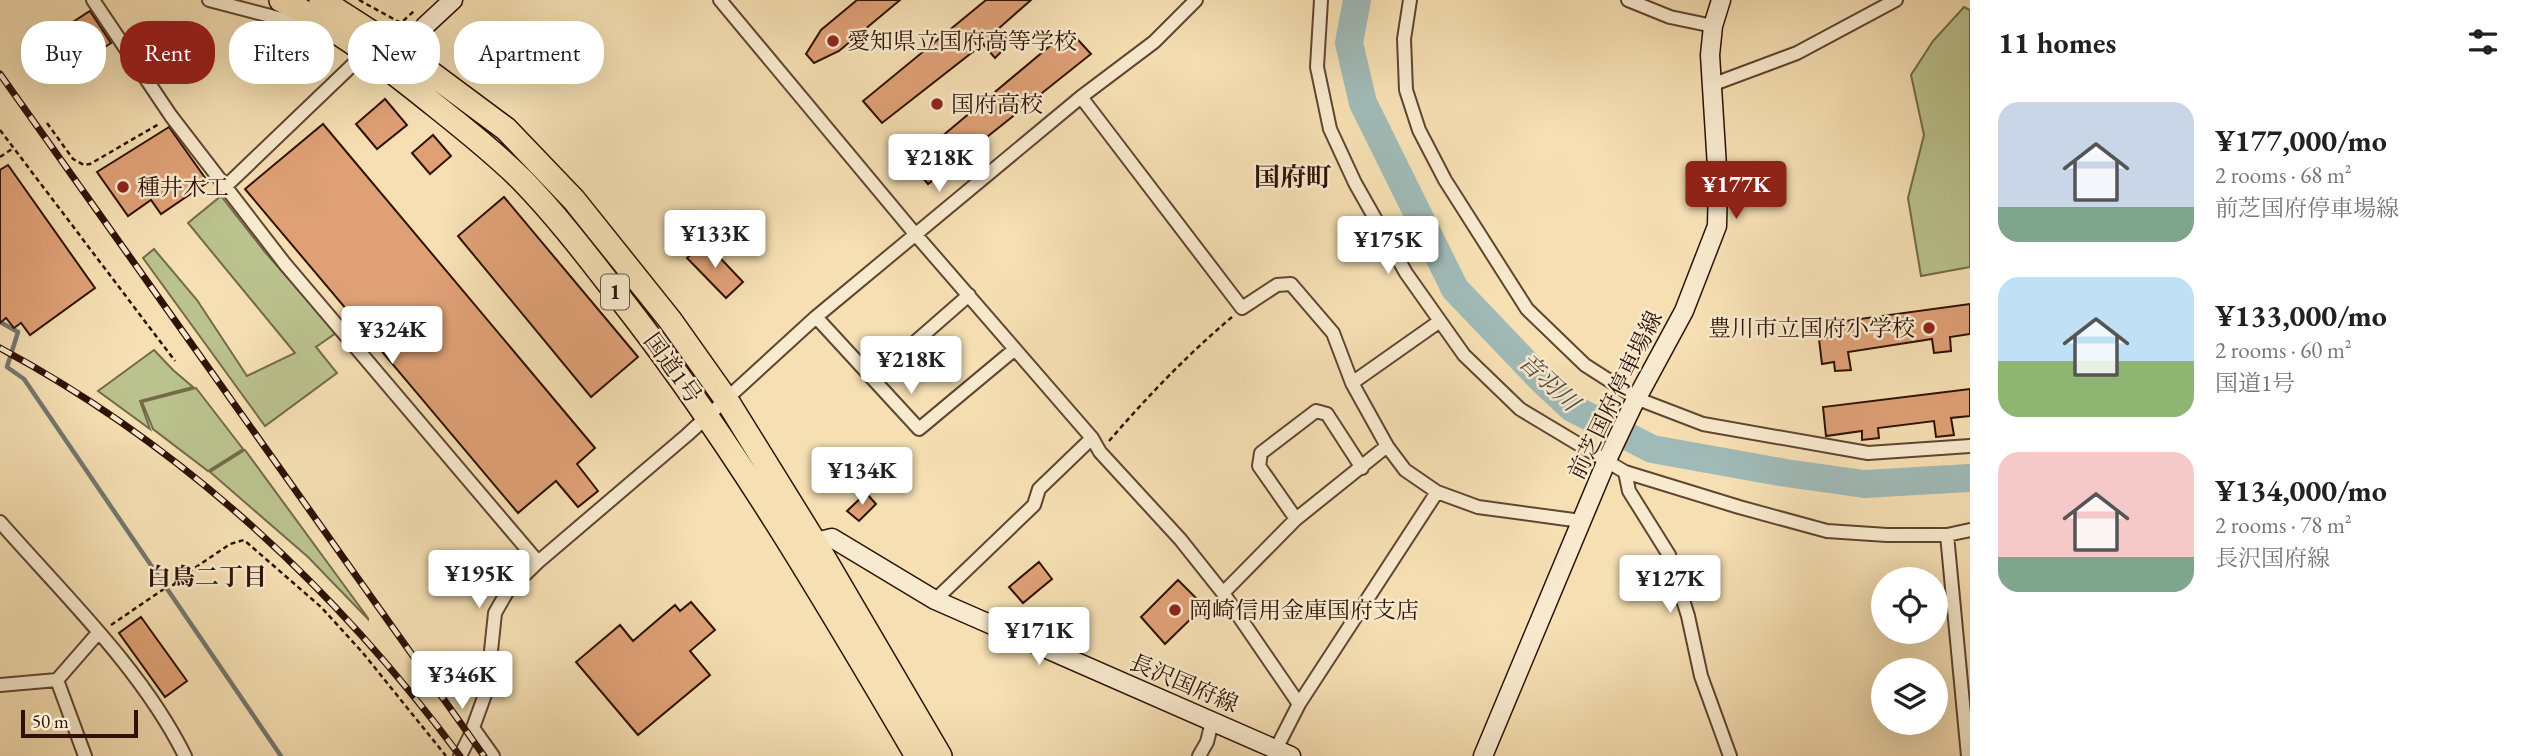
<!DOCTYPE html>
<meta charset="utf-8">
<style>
:root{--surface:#fff;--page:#f6f6f6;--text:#202124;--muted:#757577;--accent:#8f2418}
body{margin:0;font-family:"EB Garamond","Noto Serif JP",serif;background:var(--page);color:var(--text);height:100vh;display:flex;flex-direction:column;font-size:26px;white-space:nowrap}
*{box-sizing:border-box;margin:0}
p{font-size:23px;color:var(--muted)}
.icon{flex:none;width:38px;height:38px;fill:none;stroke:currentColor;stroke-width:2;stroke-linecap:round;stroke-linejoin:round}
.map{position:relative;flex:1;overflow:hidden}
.side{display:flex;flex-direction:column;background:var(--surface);width:560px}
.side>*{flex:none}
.top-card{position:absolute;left:21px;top:21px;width:665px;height:63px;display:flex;gap:14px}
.fabs{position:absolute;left:1871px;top:567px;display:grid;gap:14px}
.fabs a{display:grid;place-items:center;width:77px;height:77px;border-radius:50%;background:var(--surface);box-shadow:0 7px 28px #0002;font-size:35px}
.scale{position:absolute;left:21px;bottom:18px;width:117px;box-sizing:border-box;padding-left:7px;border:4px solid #2f1206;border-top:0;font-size:19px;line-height:24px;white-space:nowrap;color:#2f1206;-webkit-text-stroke:5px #f8eace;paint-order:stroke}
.price{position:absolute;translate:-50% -60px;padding:0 16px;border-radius:7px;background:#fff;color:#222;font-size:23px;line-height:46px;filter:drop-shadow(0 2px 4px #0008)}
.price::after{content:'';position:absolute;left:50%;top:42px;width:21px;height:16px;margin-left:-10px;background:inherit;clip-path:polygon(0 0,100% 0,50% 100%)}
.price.on{background:var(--accent);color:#fff}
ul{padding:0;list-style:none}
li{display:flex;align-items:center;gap:21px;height:175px;padding:0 28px}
li span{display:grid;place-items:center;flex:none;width:196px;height:140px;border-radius:21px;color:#555}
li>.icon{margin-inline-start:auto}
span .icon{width:84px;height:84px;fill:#fffc;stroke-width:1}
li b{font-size:30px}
h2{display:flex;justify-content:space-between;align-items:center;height:84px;padding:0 28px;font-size:30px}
.tag{padding:0 24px;border-radius:28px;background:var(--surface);box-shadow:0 7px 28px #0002;font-size:24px;line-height:63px}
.tag.on{background:var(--accent);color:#fff}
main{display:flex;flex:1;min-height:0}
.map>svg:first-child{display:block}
</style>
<main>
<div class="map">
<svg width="1970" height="756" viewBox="0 0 1970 756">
<rect width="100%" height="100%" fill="#f5dfb3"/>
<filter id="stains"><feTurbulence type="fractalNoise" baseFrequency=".00286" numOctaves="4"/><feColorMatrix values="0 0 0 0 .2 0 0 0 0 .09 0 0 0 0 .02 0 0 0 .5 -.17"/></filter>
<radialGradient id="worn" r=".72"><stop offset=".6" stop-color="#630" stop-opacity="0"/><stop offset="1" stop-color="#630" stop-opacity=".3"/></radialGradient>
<path fill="#bac28e" stroke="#746a4a" stroke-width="2" d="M1964 7 1970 10V267L1921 276 1908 198 1924 135 1911 75 1933 41Z
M221 196 265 252 336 333 316 347 337 373 265 426 143 258 154 249 197 300 247 376 295 353 188 223Z
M154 350 173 370 193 387 140 401 150 429 98 391Z
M196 388 243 449 208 471 153 429 142 402Z
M245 450 368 618V619L308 557 210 472Z"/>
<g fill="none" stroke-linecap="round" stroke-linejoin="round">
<path stroke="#737770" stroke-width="4.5" d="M0 322 18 332 7 367 24 379 281 756"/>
<path stroke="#a0bab7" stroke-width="28" d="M1357 0 1349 43 1363 103 1455 289 1541 379 1572 408 1652 449 1786 473 1864 484 1970 478"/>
</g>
<path fill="#dfa076" stroke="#2f1206" stroke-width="2" d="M857 0H900L839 51 814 63 806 54 821 30Z
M986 0H1031L998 29 1010 43 995 58 983 44 882 123 863 101Z
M90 11 111 43 52 81 31 49Z
M1069 30 1091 54 928 184 910 163Z
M385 99 407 125 377 149 356 124Z
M323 124 595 448 577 464 598 491 578 507 556 481 518 513 245 189Z
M169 127 208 182 161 214 151 200 128 216 97 172Z
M433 135 451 156 430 174 412 153Z
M8 165 95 288 30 335 21 323 14 328 6 318 0 323V170Z
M504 197 638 357 591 397 458 236Z
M705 242 743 282 726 298 687 258Z
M1970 304V334L1950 337 1951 351 1934 353 1932 339 1848 352 1851 370 1835 371 1834 362 1822 364 1819 339 1830 337V323Z
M1970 389V416L1951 418 1954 435 1936 437 1934 421 1878 428 1879 438 1862 440V431L1826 436 1823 407Z
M866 493 876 504 859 521 847 511Z
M1039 562 1052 579 1023 603 1009 587Z
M1178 580 1204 606 1165 644 1141 617Z
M691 602 715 630 690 651 710 675 638 735 576 662 620 625 633 641 675 605 680 611Z
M141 617 187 681 165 697 119 633Z"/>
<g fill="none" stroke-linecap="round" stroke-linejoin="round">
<defs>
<path id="street" d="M93 0 171 116 285 264 538 562
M209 0 286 20 308 14
M720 0 916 235 1092 438 1100 452 1180 539 1223 593 1299 704
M1321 0 1317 67 1330 129 1355 183 1406 273 1464 355 1520 409 1625 472 1739 507 1827 531 1887 535H1947L1970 530
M1410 0 1404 39 1406 90 1419 130 1445 180 1527 309 1585 365 1638 399 1703 424 1868 453 1970 446
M1628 0 1670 17 1713 26
M1714 84 1797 53 1896 0
M1081 97 1242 308 1277 285 1291 284 1333 333 1352 383 1387 446 1405 470 1437 492 1478 507 1581 521
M225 187 366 52
M816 317 919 429 1015 349
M873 379 969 295
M1352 383 1440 321
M1362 468 1327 414 1316 411 1261 453 1259 466 1296 519 1387 446
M1625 472 1629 491 1669 555 1688 616 1701 676 1730 756
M0 522C64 595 142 669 185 756
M1947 535 1968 756
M1223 593 1296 519
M935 600 1034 505 1039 489 1092 438
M57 680 85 756
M0 685 57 680 98 633
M473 728 493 756
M1276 749 1299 704 1437 492
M460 756 470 736 487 689 495 613 507 592 538 562 687 435 816 317 1081 97 1154 42 1196 0
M1199 756 1207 742 1212 722"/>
<path id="secondary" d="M399 63 425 26 453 0
M804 545 832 538 935 600 1291 756
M1483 756 1607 460 1632 407 1684 311 1717 226 1718 183 1710 55 1713 26 1721 0"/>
<path id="highway" d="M281 0C330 24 374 57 417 91 453 120 490 148 522 180 558 217 589 258 620 298 733 442 825 599 917 756
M321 0 405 54 506 129 574 200 670 320 726 399 814 541 940 756"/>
</defs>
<use href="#street" stroke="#604531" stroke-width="16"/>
<use href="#secondary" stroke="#2f1206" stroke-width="21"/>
<use href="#highway" stroke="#2f1206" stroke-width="26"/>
<path stroke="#2f1206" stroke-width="2.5" stroke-dasharray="5 3.5" stroke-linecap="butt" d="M359 0 401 23 414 11
M47 123 73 159 84 165 90 164 159 124
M0 130 175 361
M0 157 12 149
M1109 441C1147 397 1187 355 1232 317
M111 625 230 544 244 540 321 607 363 653 446 756"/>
<use href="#street" stroke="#f8eace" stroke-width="12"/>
<use href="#secondary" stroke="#f8eace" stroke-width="18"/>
<use href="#highway" stroke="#f5dfb3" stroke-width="23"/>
<defs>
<path id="rail" d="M0 74 484 756
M0 348C183 446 337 590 460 756"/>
</defs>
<use href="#rail" stroke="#2f1206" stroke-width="7"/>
<use href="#rail" stroke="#f8eace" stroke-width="4.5" stroke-dasharray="13" stroke-linecap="butt"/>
</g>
<g fill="#8f2418" stroke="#f8eace" stroke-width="2.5">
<circle cx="833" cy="41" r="7"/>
<circle cx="937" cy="104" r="7"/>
<circle cx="123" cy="187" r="7"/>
<circle cx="1929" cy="328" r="7"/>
<circle cx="1175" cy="610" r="7"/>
</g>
<g text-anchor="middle" stroke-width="5" stroke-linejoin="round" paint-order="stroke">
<rect fill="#f8eace" stroke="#6b5342" stroke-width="2" x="601" y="274.5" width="28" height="35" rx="5"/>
<g font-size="21" font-weight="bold" fill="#2f1206">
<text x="615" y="299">1</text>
</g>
<g font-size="23" fill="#2f1206" stroke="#f8eace" text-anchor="start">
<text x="847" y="49">愛知県立国府高等学校</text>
<text x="951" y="112">国府高校</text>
<text x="137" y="195">種井木工</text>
<text x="1915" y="336" text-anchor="end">豊川市立国府小学校</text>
<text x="1189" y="618">岡崎信用金庫国府支店</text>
</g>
<g font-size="23" fill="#2f1206" stroke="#f8eace">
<text transform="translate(673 368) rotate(54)" y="8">国道1号</text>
<text transform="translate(1615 395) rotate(-64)" y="8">前芝国府停車場線</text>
<text transform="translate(1184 683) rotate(23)" y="8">長沢国府線</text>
</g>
<g font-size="24" font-style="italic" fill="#574d44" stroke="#f8eace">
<text transform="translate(1549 382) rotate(43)" y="8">音羽川</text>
</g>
<g font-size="24" font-weight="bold" fill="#2f1206" stroke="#f8eace">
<text x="207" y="585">白鳥二丁目</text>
</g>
<g font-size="26" font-weight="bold" fill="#2f1206" stroke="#f8eace">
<text x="1293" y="186">国府町</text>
</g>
</g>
<rect width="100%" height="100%" filter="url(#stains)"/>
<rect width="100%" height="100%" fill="url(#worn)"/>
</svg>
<div class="fabs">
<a><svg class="icon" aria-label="locate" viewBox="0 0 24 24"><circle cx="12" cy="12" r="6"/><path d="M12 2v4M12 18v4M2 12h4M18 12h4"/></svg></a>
<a><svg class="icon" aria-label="layers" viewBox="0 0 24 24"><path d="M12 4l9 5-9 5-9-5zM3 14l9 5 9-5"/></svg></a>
</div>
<div class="scale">50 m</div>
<b class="price" style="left:939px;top:194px">¥218K</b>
<b class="price on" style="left:1736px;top:221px">¥177K</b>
<b class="price" style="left:715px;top:270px">¥133K</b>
<b class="price" style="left:1388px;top:276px">¥175K</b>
<b class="price" style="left:392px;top:366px">¥324K</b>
<b class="price" style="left:911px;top:396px">¥218K</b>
<b class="price" style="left:862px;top:507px">¥134K</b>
<b class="price" style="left:479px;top:610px">¥195K</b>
<b class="price" style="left:1670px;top:615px">¥127K</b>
<b class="price" style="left:1039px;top:667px">¥171K</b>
<b class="price" style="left:462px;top:711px">¥346K</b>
<div class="top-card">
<a class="tag">Buy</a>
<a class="tag on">Rent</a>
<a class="tag">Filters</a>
<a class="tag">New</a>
<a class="tag">Apartment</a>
</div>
</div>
<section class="side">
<h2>11 homes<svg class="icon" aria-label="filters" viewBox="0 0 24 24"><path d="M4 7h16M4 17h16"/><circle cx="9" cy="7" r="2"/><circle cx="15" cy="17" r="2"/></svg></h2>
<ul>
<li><span style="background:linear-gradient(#c9d6e8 75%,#7fa58c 0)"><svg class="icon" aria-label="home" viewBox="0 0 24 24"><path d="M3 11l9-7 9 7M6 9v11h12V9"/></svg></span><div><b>¥177,000/mo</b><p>2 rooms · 68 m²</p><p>前芝国府停車場線</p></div></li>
<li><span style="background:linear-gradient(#bfe0f5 60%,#8fb573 0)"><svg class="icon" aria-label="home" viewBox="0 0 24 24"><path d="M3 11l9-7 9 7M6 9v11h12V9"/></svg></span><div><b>¥133,000/mo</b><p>2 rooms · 60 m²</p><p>国道1号</p></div></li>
<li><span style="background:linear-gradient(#f6c9c9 75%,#7fa58c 0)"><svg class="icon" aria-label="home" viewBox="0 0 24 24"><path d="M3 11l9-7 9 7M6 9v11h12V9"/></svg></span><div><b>¥134,000/mo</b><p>2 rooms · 78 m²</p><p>長沢国府線</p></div></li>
</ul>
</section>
</main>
